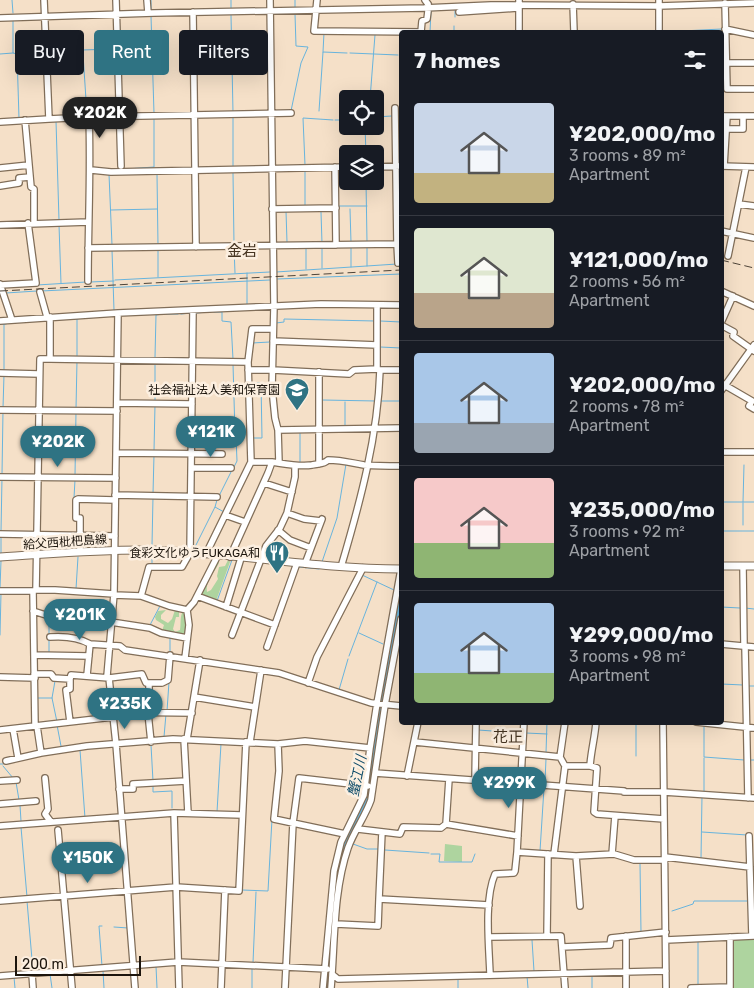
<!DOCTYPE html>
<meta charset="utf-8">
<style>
:root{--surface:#171b24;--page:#242831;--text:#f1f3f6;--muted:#9ea1a6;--line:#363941;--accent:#2f7383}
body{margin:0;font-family:Rubik,"Noto Sans JP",sans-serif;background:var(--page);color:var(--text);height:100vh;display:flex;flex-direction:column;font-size:19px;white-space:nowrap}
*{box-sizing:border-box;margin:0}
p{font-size:16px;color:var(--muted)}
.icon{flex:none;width:28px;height:28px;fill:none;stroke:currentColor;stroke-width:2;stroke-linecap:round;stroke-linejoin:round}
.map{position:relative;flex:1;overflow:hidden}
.side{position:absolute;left:399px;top:30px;width:325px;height:695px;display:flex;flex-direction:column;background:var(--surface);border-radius:5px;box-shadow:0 5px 20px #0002}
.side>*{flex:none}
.top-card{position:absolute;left:15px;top:30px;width:309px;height:45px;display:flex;gap:10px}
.fabs{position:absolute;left:339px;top:90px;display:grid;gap:10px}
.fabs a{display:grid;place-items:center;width:45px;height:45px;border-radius:5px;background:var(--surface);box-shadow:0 5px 20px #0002;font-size:25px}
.scale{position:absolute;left:15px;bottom:12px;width:126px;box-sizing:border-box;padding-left:5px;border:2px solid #1c150d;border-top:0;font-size:14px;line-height:18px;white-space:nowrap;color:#1c150d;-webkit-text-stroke:4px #fcefe0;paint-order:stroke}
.price{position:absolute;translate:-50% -42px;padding:0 11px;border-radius:18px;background:var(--accent);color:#fff;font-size:16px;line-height:32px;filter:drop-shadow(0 1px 2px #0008)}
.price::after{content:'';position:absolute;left:50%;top:30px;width:15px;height:11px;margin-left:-8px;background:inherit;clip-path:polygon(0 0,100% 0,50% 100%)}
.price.on{background:#222;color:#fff}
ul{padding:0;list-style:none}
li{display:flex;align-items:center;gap:15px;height:125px;padding:0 15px}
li+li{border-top:1px solid var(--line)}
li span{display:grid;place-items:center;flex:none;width:140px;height:100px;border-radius:5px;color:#555}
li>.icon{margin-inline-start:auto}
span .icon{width:60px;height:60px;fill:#fffc;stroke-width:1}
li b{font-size:21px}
h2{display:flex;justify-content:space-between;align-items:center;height:60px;padding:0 15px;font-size:21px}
.chip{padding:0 18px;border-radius:5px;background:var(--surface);box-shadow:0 5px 20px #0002;font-size:18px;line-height:45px}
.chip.on{background:var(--accent);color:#fff}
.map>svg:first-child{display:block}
</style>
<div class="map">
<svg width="754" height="988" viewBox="0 0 754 988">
<rect width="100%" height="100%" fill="#f5e0c8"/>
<path fill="#aed49f" d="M217 559 219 563C215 572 205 581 207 592L211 590 218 579 217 576 219 567 225 566 228 560 230 562 216 601 202 596 200 591Z
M166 610 161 615V619L168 623 172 619 175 610 179 612V617H176L173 629 175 632 180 630C181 624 180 618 182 613L184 612 188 625 186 636 162 631 164 625 156 620 155 617 158 611Z
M445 844 462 846V862L444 861Z
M754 938V988H734V941L738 939Z"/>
<path fill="#68b4dd" d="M401 580V609L383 703 370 797 338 880 330 988H324L333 880 343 842 361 806 378 705Z"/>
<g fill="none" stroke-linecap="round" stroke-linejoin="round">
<path stroke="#68b4dd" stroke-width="1" d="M12 0 13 13
M151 0V10
M231 0V8
M295 0V8
M455 11V17
M231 15 233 112
M151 16 154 113
M13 21V53L17 54H43
M430 32 431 11
M454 32V26
M662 32 722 29
M323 52 324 33
M81 53 82 50 115 49
M350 53 398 55
M0 54 13 53
M17 54 19 118
M49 54 81 53 83 54 87 115
M400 55H401
M370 99 375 35
M291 111 301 63 308 47 296 46 295 14
M319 111 323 52 347 53
M233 116V167
M375 117 392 116
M335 120H348
M56 121 59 220
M365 126 366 154
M305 165 303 118 333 120
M112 170 154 167V118
M305 171V206
M233 173 234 244
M109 174 112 245
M157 174 158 245
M366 181 367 242
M721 186 724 168
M338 206H367
M350 209 351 242
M111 210 157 209
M286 211 287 242
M321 212 322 243
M59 225 61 283
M322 247V268
M367 247V266
M234 248 235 273
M351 248V267
M112 250 114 310
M158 250V277
M306 269V248
M276 272 397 264
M277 279 401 274
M115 280 270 272
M90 282 114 281
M37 285 86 282
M41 291 270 280
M6 293 37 291
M247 304V273
M214 312H222V321L231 322 233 359
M196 313 208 312
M166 314H178
M181 314 191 313
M74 319 113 316
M380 321 401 322
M276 323 284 322V319L375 321
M0 324H6
M252 343 270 342
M380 347 401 348
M77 357V319
M155 357 156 315 163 314
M233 364 235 433
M4 372V324
M251 383H261L262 438H254
M322 400 376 401
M155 401V363
M380 401H401
M3 408 4 375
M76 409 77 361
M345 426V402
M154 451 155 405
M300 464V433
M234 467 237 461 236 437
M2 475 3 411
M75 476 76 412
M153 494 154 455
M219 496 232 470
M74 498 75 480
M721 502H754
M743 502 744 465
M215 507 217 500
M743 525V503
M721 531H754
M1 532 2 478
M152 546 153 497
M194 549 215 507 224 512
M1 553V537
M322 562 337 518 346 464
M152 565V554
M299 567 319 569
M362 575 394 590
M0 588 1 561
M76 589 78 557
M217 601 232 560
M721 607 740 608
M745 608 754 609
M150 625 160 606
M359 633 383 644
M0 635 1 593
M49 635V619
M170 637V653
M49 652V639
M172 654 183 656
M187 656 198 658
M349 656 377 582
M55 681 52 698 57 722
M721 684 743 685
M748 686H754
M339 690 348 659
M37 698H52
M167 711 169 682
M57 725 61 746
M704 725V757L744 760
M478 730 521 733
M526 733 547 734
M164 737 166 714
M132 745 156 743
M151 745 153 781
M80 750 85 818
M546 753 547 722
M636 756V722
M749 760H754
M0 764H3
M3 766 13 778
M16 782 19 800
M545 782 546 759
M153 786V792L172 791V808
M704 791V758
M20 805 21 821
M217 812 221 744
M21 827 27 897
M702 832 747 835
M353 844 367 849H379
M385 850 429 853
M540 851 544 788
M431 854H440L439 862H472L475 854
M701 859 702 796
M640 863 641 932
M242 890 268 891 272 819
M27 901 33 971
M672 911 693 904 694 901H749
M102 926H99L102 966
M114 927 128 928
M532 940 534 971
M698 942V985
M663 954V968
M253 963 256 892
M156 966 157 988
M103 971 104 988
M50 974 52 988
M527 976 528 988
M592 976V988
M14 977 15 988
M663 979V977
M663 983V988
M252 988V969
M320 988 322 971
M458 988V979"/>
<defs>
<path id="minor" d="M116 0 121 166
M147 0 148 13
M270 0 274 306 272 388 275 418 278 430 279 463
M317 0 314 31 421 32 422 21 427 19 428 11
M425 0 428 4
M519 0V32
M659 0V32
M725 3 727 89H754
M573 4 574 32
M193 12 196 247
M459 12 517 8
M0 18 154 13 424 8 491 5 659 6 754 3
M725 29 754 35
M726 63H754
M721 116H754
M49 119 89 117
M25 120 31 187 34 189V223
M0 122 49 119 44 0
M726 129H743V116
M721 166 754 167
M724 166 727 116
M335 167 336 245
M375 167 401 166
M0 168 29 165
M91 170 111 172 348 167
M0 186 19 183V178L30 177
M739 204 754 206
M272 209 336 208
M0 225 88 222
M721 231 754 238
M397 244 398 263
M88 248 397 244 395 108
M728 256 746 167
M88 281C88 226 91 172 89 117L291 113
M0 284 12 320
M0 285 36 283 28 223
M721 291 754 306
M40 292 47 317
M118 313 114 594 107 676 109 678 116 744 135 988
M0 321 118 313 321 304 401 305
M721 323 733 296
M721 325 734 332 733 336 754 351
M273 341 377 345
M50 359 248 362
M248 370H273L349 374 354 370 377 369
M380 370H401
M0 373 39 374
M721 383 752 401 749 406 754 409
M721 391 754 345
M117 403 192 404
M0 410 117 411
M278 430 401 428
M192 435H234
M721 452H754
M116 453 222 454
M272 462H251L248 362 252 329H273
M319 464V372
M191 468H231
M0 477 116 478
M264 483 292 492
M115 495 217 497
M287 513 304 519 321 521
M225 515 245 522
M278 530 290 540 311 548
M0 534 115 536
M80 552V518H76V500L78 499 115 500
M190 553 193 310
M206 554 251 462
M230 557 268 473 272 462C286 464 299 467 312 465 319 463 323 465 328 460 341 460 352 463 364 465 377 466 389 466 401 466
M305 564 322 519
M743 566 744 646
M341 567C360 503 378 436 380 370L377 369V305
M36 590H55L114 594
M0 591H33
M114 595 141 596 169 606 187 610 194 602 218 555
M141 596 149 567H182L190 553
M197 596 275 625
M226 607 241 558
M33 611 49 616 78 617 111 623
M111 622 150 628 161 633 187 638
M232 635 266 546 280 528 287 513 295 477V467
M50 637C64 636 78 637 90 644
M721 644 754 647
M745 646 748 798
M267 647 297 563
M34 655 89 656
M185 658 189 625 187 610
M34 674H51L54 678 70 679 71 675 109 678 142 674 146 683H162L168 680 170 655
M87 675 90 644 120 646 125 650 279 673 371 703 401 706
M0 677 35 678
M308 683 317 657 363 568
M194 697 255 707
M113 712 192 713
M148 713 151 742
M149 713 147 694H149V683
M70 722 66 690 70 689V679
M663 722 666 988
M696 722 754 728
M35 726 33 591 36 590 40 359H50V317
M37 726 41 753
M13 729 18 758
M0 730 113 717
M184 739 188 813
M187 739 200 660
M250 742 261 670
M415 742 560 757
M278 744 305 741 370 748 364 795 341 842 334 871 323 988
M370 748 377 703 401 569
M6 761 41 753 87 746 173 739 278 744 279 771 274 819 345 834
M565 766H590L597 768 594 812 597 814 664 819
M590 766C591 751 595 737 596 722
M375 773 624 791V792H664
M407 776 418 722
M45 778 48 809 45 814 51 822
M475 779 476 722
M0 781 17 780
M119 789H133V784L186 781
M664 792 754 798
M0 804 36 801
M174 813 179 988
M446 824 449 779
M0 826 174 813 242 815
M358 829 400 834 403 827 441 828 446 824 518 836
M58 830 72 988
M749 836 752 936
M517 852 576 856 614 854 634 860H665
M554 854 565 766 560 757 565 722
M612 854 615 816
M576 856 580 906
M665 857 750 867
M379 899 382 832
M0 901 176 887 239 891 246 742
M336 924 378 926 379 899 489 905
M547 936 548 854
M626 936V972
M489 937 561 936 565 988
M730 937V988
M666 940 754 936
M562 947 610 945 611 938 666 932
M626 972V988
M32 974 33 988
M332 974 338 979 666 971
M490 974C489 946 484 899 495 874L514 873 515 871 517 852 524 722
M0 976 178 962 327 969
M221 988 225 890
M285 988 293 823 299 778 368 786
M331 988C335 942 333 892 348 848 354 831 365 817 371 800L385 705 401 619
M691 988 730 987"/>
<path id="major" d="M0 557C50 554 101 549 152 550 235 553 318 569 401 569
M721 566H754"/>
</defs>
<use href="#minor" stroke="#816e59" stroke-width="8"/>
<use href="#major" stroke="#816e59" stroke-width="9"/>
<use href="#minor" stroke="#fff" stroke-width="5.5"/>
<use href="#major" stroke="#fff" stroke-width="7"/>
<path stroke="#4e4438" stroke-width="1" stroke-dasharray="8 4" stroke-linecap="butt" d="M721 260 754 268
M0 291 401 270"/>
</g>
<defs>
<symbol id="school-pin" viewBox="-11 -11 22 30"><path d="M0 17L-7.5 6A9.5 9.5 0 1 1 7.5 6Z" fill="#2f7383" stroke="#fcefe0"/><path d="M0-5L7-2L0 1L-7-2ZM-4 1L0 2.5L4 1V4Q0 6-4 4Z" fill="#fff"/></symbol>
<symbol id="restaurant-pin" viewBox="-11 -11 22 30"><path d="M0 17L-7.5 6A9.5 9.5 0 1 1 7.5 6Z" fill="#2f7383" stroke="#fcefe0"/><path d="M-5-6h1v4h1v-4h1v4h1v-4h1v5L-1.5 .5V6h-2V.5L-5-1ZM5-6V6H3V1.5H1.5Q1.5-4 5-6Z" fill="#fff"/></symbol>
</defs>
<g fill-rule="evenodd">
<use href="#school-pin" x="283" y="376" width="28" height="38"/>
<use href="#restaurant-pin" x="263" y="539" width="28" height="38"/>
</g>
<g text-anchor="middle" stroke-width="5" stroke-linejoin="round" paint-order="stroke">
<g font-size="12" fill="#1c150d" stroke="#fcefe0" text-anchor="end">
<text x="280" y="394">社会福祉法人美和保育園</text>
<text x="260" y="557">食彩文化ゆうFUKAGA和</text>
</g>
<g font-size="12" fill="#1c150d" stroke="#fcefe0">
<text transform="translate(65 542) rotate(-4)" y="4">給父西枇杷島線</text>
</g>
<g font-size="14" font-style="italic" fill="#104d6a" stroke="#fcefe0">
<text transform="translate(357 776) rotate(-78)" y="5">蟹江川</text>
</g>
<g font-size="15" fill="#463522" stroke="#fcefe0">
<text x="242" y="256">金岩</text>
<text x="508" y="742">花正</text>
</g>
</g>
</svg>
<div class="fabs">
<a><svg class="icon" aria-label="locate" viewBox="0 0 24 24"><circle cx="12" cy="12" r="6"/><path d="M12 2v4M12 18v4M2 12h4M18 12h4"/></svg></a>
<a><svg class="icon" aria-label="layers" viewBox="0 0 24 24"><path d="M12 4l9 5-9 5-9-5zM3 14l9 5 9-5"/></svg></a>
</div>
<div class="scale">200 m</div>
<b class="price on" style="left:100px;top:139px">¥202K</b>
<b class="price" style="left:211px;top:458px">¥121K</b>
<b class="price" style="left:58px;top:468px">¥202K</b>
<b class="price" style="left:80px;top:641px">¥201K</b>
<b class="price" style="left:125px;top:730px">¥235K</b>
<b class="price" style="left:509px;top:809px">¥299K</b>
<b class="price" style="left:88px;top:884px">¥150K</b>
<div class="top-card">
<a class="chip">Buy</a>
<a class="chip on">Rent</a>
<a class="chip">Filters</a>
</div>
<section class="side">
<h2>7 homes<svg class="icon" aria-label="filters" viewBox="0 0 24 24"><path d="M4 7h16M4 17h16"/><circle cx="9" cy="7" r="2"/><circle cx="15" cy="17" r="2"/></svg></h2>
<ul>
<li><span style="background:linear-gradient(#c9d6e8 70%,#c2b280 0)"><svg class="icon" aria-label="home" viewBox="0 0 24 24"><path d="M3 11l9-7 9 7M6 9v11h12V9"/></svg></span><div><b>¥202,000/mo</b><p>3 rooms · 89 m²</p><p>Apartment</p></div></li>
<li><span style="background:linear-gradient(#dfe7d0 65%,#b9a48a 0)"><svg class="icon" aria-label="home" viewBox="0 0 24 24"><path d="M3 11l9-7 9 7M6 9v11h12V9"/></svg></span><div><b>¥121,000/mo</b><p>2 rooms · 56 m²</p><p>Apartment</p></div></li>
<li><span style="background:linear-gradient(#a9c7e8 70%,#9aa5b1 0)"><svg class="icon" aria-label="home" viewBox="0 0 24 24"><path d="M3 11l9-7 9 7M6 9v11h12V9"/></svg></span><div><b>¥202,000/mo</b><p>2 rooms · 78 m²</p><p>Apartment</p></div></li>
<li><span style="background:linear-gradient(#f6c9c9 65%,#8fb573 0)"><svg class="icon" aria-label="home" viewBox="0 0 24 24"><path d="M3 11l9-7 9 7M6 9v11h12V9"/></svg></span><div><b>¥235,000/mo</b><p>3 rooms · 92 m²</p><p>Apartment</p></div></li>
<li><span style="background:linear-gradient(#a9c7e8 70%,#8fb573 0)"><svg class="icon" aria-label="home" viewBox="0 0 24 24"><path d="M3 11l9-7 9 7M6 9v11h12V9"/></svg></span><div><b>¥299,000/mo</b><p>3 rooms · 98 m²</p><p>Apartment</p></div></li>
</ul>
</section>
</div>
